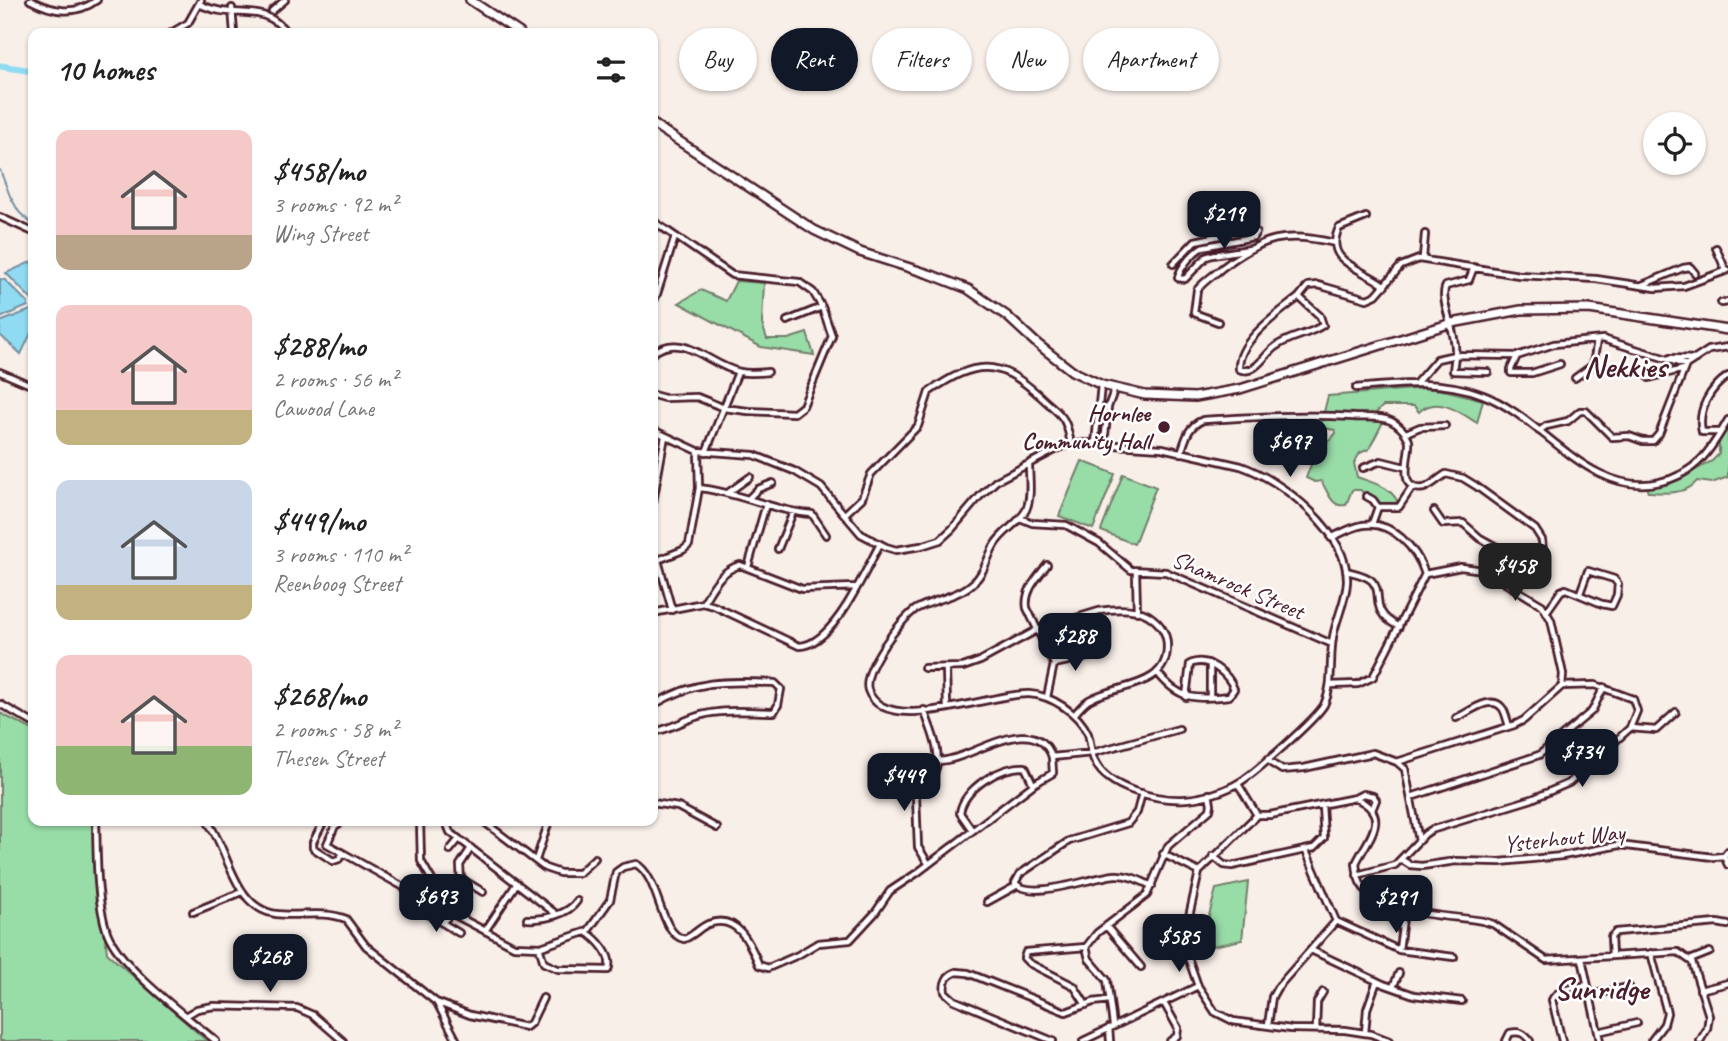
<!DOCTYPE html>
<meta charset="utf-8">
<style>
:root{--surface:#fff;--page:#f6f6f6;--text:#222;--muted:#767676;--accent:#111827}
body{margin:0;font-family:Caveat,sans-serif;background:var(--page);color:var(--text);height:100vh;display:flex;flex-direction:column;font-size:26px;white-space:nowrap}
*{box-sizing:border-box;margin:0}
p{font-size:23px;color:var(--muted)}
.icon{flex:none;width:38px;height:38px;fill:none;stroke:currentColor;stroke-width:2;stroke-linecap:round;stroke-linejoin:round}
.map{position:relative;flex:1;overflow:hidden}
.side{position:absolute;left:28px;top:28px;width:630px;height:798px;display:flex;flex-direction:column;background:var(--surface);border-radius:14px;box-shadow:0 2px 5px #0004}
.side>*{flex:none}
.guide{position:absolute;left:679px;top:28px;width:665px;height:63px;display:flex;gap:14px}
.tools{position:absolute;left:1643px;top:112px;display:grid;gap:14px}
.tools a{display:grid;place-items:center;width:63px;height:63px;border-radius:50%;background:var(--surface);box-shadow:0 2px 5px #0004;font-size:35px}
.price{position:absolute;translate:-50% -60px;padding:0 16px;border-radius:14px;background:var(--accent);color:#fff;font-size:23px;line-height:46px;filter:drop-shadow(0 2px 4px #0008)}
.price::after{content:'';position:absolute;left:50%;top:42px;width:21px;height:16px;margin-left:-10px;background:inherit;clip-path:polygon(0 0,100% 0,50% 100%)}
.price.current{background:#222;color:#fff}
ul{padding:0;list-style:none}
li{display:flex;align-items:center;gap:21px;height:175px;padding:0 28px}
li span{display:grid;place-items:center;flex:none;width:196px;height:140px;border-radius:14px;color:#555}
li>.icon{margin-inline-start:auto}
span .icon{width:84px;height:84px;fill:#fffc;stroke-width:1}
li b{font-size:30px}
h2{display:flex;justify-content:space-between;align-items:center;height:84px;padding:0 28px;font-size:30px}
.chip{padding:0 24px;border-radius:32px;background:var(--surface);box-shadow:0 2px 5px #0004;font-size:24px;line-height:63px}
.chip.current{background:var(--accent);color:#fff}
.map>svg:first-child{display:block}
</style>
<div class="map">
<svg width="1728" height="1041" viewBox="0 0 1728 1041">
<rect width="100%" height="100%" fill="#f9efe9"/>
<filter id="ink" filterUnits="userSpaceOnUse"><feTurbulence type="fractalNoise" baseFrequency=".0143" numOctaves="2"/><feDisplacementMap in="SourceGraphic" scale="14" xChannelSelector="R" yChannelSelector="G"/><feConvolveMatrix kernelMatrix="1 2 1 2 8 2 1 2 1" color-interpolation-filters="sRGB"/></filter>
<g filter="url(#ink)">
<path fill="#98dca8" stroke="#717e6a" stroke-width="2" d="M736 281 764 283 762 324 767 339H788L807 333 814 355 761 347 679 303 701 290 726 301Z
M1426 388 1448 391 1483 400 1477 423C1460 412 1437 395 1419 412L1414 406H1383L1375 414V419L1383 422 1369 449 1360 453 1354 463 1357 477C1373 483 1392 486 1399 505H1380L1360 490H1352L1346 505C1331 508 1328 491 1321 481L1315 482 1306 478 1319 443 1330 440 1336 433 1335 430 1322 428 1321 424 1328 396Z
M1728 427V477L1712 483 1697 481C1687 495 1664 493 1648 492L1646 487 1681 478 1712 461 1719 454V441Z
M1082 461 1115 474 1093 529 1059 516Z
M1123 474 1156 487 1134 544 1101 531Z
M0 713 33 730V821H92L107 953 207 1041H0Z
M1248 882 1242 940 1213 946 1206 927 1216 889Z"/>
<path fill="#90dbf1" stroke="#7490a2" stroke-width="2" d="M33 261V301L6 273Z
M0 279 5 280 28 303V306L0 318Z
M33 309V329L21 354 0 335V322Z"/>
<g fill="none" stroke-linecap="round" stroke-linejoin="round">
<path stroke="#7490a2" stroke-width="2" d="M0 170 10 196 19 212 33 225"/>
<path stroke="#90dbf1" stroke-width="7" d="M0 66 33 71"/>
<defs>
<path id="minor" d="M30 0C53 12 75 16 97 0
M199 4C236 22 262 0 287 33
M232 8 234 33
M272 11 285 0
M171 33 188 23 201 0
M0 217 33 232
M1366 217 1339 228C1322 264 1366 269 1385 286
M653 221 732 275 799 282 813 292 822 307 832 336 803 406 794 413 748 411 724 408 697 397 664 398 653 395
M1716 248 1726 271
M1423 258 1425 234
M1173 264 1195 241 1252 229 1256 232 1253 237 1202 247C1193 253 1180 267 1178 278L1185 279 1206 257 1212 255 1250 249
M1642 285 1683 268 1690 267 1695 273
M1299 297C1279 313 1237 341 1239 369 1255 376 1264 355 1275 347 1289 336 1309 335 1323 325L1320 316 1299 297 1308 286 1318 285 1367 299 1376 295 1401 266 1419 259 1519 275 1596 279 1656 288 1684 286 1728 270
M653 302 657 294 675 237
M1721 303 1728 302
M787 321 822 307
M1218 322 1194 313 1197 290C1204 281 1214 275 1222 268 1263 237 1285 231 1335 243
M653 353C684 330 709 366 740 372 749 374 759 373 768 372
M1517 356 1511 369V373H1532L1560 364
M1670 358 1696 359
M0 372 33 386
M1488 372 1453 371 1455 355 1517 356 1554 344 1603 339 1686 365
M1575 378 1593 365 1597 340
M1649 378 1684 369
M1417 382 1437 359 1455 355C1458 334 1438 299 1446 286L1469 280 1474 267
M1356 388C1398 384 1442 379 1483 395 1542 417 1591 499 1660 482 1696 474 1711 450 1728 420
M653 430 698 451 754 455 794 471 821 487 861 534 886 547 896 550 921 546 940 540 952 529 980 496 996 481 1063 446 1085 443 1162 448 1241 466C1282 480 1349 533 1347 582 1346 601 1336 619 1333 637 1329 660 1334 683 1324 705 1316 719 1255 773 1240 782 1226 791 1203 798 1186 799 1158 801 1108 789 1095 762 1090 753 1091 743 1088 734 1079 713 1051 695 1029 694 994 692 884 738 868 690 862 670 900 620 916 609 934 599 958 597 973 583 985 573 987 557 995 544 1003 531 1019 523 1026 510 1032 497 1029 478 1029 465
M1539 431 1546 426 1568 421 1580 411H1586L1612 437 1629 436 1643 441H1653L1659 434 1686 365 1709 350 1728 347
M1720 432H1702C1697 410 1710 388 1728 376
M1406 433 1420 427 1445 426
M1095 444 1101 385
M1104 444 1108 407 1115 388
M706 452 738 372
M1181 453C1186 438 1188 426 1203 420 1253 417 1304 414 1354 417 1366 418 1380 416 1391 421 1398 424 1407 433 1409 441 1411 452 1395 493 1424 488 1431 486 1439 478 1446 474L1463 478 1476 486 1535 529 1542 540 1543 553 1537 560 1522 559 1502 550 1480 538 1463 523 1443 524 1434 511
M1363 468 1381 461 1405 467
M699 488C738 492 773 511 812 514L826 535
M729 492 750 477
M1366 496 1373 500 1378 507
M749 498 758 489 773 483
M653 502 665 436
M845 514 862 498 871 474 918 426 929 392C975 360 998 358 1040 396 1061 416 1066 414 1071 445
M1020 518 1032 523 1066 525 1099 543 1131 570 1166 572 1332 644
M1372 524 1378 507H1399L1413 486
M1331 538C1341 533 1352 527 1363 525 1392 520 1417 549 1425 574
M778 549 793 512
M653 555 658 560
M658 560 683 550 689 545 699 488 698 451
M658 560 672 610
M1047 565C1037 578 1024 591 1027 608L1054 664 1047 697
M748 567 766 504
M1346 571C1354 573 1366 575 1372 581 1385 595 1367 610 1399 627
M1136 572 1137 612
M1487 572 1502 550
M1425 574 1461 567 1483 570 1542 605 1551 620 1563 674 1562 686
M703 603 714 606 799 646C833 646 865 571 880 544
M1547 611 1561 591 1566 589 1602 604 1612 606 1617 595 1618 584 1614 579 1588 571 1580 593
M653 613 703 603C713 587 720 571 740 565L802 589 856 587
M1054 664 1091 656
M924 668 963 667 980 661 1037 630 1099 611C1113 609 1135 608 1148 615 1159 622 1167 632 1167 646 1168 689 1116 684 1089 700 1083 704 1078 710 1074 715
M946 668 947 707
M1157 672C1178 700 1196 700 1229 696L1234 689C1228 673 1207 656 1190 664L1186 697
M1330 685 1358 684 1373 677 1425 574
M1210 697V665
M0 704 33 723
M653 705C697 679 726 681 775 683L781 689 778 705 774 712C752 712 727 709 706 714 686 718 672 729 653 732
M924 710C930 728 945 757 933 774 928 782 919 786 916 796L918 847 928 863
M1456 718C1467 714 1492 692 1503 709 1506 714 1507 721 1509 726
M1630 728 1656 730 1676 712
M1268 759 1271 763 1282 770 1304 768 1373 753 1397 762 1514 725 1524 720 1562 686 1595 685 1633 699 1637 711 1630 728 1569 783 1532 799 1431 830 1425 834 1395 865 1357 875
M907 762C921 761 937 763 951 759 979 753 1037 712 1052 757L1092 753 1179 729
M1397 762 1405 769 1419 841
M1238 784 1257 815
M1142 793 1137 812 1128 823 1069 841 1020 874 1015 883C1031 901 1092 877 1115 875 1128 874 1141 881 1152 886
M1411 797 1539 755 1592 711 1604 687
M1355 798 1363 794 1373 796 1376 800 1372 810
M653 803 678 807 717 828
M1257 815H1270L1355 798C1393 815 1368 838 1356 863 1357 870 1357 877 1361 884 1380 916 1450 915 1483 921L1493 924 1546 960 1678 952 1692 962 1709 1016 1707 1029 1700 1041
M1257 815 1199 872 1185 934 1186 952 1198 986 1215 1012 1233 1021 1291 1029 1345 1030 1371 1034 1389 1041
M96 821C97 855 96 900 107 932 121 969 185 1015 216 1041
M207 821C229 849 233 908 276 914 299 917 323 910 346 919L366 946 436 1002 470 1015 526 1027 531 1023 543 998
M324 821 313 842V848L333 861 339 859 343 854
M343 821 335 826 327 844 416 894 422 895 436 885
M420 821 421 861 451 913 514 946 541 947 588 931 610 900 616 872 623 867 636 864C660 877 659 934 684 939 693 936 699 928 708 924 737 913 750 943 759 965L768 968 798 955 818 943 850 940 875 913 890 891 917 873 1034 784 1053 773 1052 757
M449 821 448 827 450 832 556 914
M483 821 545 868 560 873H579L595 858
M972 830 960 813C963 789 1001 765 1025 767L1033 784
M450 850 459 839
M1306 851 1336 921
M1163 854 1199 872
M1213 856 1224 865 1232 866 1314 848 1324 838 1322 805
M1724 856 1728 865
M536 860 549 821
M1402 860 1410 865 1422 866 1456 861 1500 862 1562 856 1619 845 1713 857 1724 856 1728 851
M460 878 483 892
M461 881 460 865 471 848
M987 902 1016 886
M193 912 242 892
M426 913 459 933
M527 919C543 920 568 915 577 901
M1336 921 1399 950 1454 957
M442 923 451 913
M1106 926 1141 967
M485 931 517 883
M539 947 544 963 558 969 608 970C614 956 597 939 586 932
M1086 947 1097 933 1147 895 1168 846 1210 810 1211 804 1209 794
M1086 947 1089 959 1107 980 1113 1025
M1311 950 1383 984 1414 995 1462 1001
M1399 950 1404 910
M1651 953 1667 1013 1664 1024 1651 1041
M1612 956 1611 937 1616 932 1717 923 1728 925
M1582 959 1600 1041
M1690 960 1710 952
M1393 987 1399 973
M1700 990 1728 983
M1590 995 1629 987
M437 1003 457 1041
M1164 1003 1178 1028 1177 1036 1170 1041
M1086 1005 1074 986 1029 963 1024 958 1026 952 1086 947
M187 1015 197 1009 214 1006 297 1008 313 1015 343 1041
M1268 1025 1272 997 1277 988 1336 921
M1109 1028 1110 1041
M1316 1029 1317 1002 1323 992
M1598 1032 1637 1023
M1365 1033 1367 1009 1377 981
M1053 1041 954 1000 945 992C943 983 947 975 956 972L968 973 1066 1012 1093 1002 1109 1000
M1083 1041 1198 986
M1506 1041 1510 1033C1520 1031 1524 1033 1530 1041
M1562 1041 1552 1000C1557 988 1575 988 1587 985"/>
<path id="highway" d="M470 0 520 33
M653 124 814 230 860 252 932 275 968 289 1007 316 1035 342 1072 371 1102 385 1145 395 1195 397 1240 389 1452 323 1521 310 1589 309 1728 330"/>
</defs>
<use href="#minor" stroke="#4a1f2b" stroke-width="10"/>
<use href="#highway" stroke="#4a1f2b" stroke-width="12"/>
<use href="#minor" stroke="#fff" stroke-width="4.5"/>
<use href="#highway" stroke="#fff" stroke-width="7"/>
</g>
</g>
<circle fill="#4a1f2b" stroke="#fff" stroke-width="2.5" cx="1164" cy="427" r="7"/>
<g text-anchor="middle" stroke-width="5" stroke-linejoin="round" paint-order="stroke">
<g font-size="24" font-weight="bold" fill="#4a1f2b" stroke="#fff" text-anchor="end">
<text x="1150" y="421">Hornlee<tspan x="1150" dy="28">Community Hall</tspan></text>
</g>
<g font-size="24" fill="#4a1f2b" stroke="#fff">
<text transform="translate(1238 585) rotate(23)" y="8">Shamrock Street</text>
<text transform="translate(1564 838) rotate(-6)" y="8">Ysterhout Way</text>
</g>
<g font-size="32" font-weight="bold" fill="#4a1f2b" stroke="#fff">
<text x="1625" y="377">Nekkies</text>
<text x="1601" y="999">Sunridge</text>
</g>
</g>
</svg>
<div class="tools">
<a><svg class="icon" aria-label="locate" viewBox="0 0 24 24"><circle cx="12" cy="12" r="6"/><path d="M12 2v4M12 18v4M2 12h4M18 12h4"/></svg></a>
</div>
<b class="price" style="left:1224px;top:251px">$219</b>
<b class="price" style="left:1290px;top:479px">$697</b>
<b class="price current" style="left:1515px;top:603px">$458</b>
<b class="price" style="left:1075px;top:673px">$288</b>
<b class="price" style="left:1582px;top:789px">$734</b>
<b class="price" style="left:904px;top:813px">$449</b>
<b class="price" style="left:436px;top:934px">$693</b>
<b class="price" style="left:1396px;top:935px">$291</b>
<b class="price" style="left:1179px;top:974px">$585</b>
<b class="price" style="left:270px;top:994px">$268</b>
<div class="guide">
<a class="chip">Buy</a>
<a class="chip current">Rent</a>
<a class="chip">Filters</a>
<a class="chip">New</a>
<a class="chip">Apartment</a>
</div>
<section class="side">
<h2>10 homes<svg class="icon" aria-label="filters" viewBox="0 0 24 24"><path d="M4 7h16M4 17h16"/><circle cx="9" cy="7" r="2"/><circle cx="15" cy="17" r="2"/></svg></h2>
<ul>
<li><span style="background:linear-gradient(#f6c9c9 75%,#b9a48a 0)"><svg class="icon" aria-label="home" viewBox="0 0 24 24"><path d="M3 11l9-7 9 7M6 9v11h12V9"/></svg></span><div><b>$458/mo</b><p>3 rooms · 92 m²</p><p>Wing Street</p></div></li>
<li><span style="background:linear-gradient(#f6c9c9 75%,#c2b280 0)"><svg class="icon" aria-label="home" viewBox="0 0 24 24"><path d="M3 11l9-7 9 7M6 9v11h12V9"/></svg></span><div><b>$288/mo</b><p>2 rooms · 56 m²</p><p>Cawood Lane</p></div></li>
<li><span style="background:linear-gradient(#c9d6e8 75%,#c2b280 0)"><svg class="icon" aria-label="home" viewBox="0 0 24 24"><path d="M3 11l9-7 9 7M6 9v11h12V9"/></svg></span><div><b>$449/mo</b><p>3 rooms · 110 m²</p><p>Reenboog Street</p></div></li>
<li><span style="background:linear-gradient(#f6c9c9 65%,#8fb573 0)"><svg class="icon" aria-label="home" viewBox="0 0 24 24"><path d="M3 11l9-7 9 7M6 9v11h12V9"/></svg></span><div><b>$268/mo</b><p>2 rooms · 58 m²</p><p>Thesen Street</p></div></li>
</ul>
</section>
</div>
